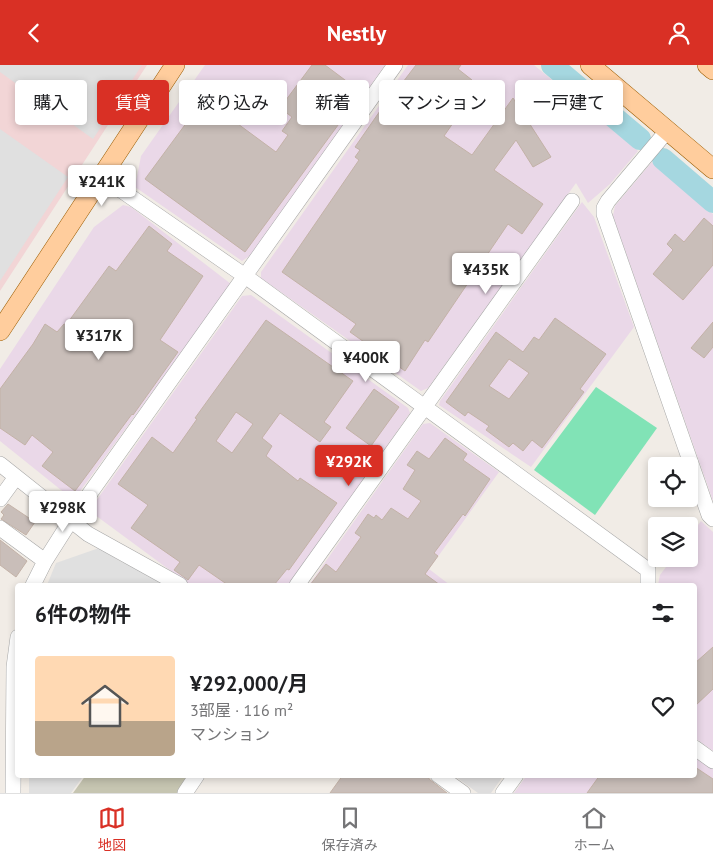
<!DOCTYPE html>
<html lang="ja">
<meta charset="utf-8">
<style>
:root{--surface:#fff;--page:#f6f6f6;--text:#202124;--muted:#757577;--line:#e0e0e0;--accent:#d93025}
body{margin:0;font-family:"PT Sans","Noto Sans JP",sans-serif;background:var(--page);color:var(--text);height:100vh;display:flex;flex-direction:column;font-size:19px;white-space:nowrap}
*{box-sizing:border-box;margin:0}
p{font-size:16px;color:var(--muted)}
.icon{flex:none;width:28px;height:28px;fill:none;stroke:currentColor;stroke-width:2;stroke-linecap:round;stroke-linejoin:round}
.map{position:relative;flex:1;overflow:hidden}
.side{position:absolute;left:15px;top:518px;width:682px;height:195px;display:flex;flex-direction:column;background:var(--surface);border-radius:5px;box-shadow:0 2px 8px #0003}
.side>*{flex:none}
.hud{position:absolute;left:15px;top:15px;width:684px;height:45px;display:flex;gap:10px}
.buttons{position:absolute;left:648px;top:392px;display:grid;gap:10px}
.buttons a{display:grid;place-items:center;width:50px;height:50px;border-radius:5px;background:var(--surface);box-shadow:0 2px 8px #0003;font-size:25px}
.price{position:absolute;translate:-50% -42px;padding:0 11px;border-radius:5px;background:#fff;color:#222;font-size:16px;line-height:32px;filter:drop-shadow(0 1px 2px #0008)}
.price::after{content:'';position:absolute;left:50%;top:30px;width:15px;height:11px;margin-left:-8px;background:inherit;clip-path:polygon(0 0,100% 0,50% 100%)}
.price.on{background:var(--accent);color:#fff}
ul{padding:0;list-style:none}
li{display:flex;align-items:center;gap:15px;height:125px;padding:0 20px}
li span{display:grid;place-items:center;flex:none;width:140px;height:100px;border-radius:5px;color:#555}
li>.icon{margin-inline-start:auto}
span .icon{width:60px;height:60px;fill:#fffc;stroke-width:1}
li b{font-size:21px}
h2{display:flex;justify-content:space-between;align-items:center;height:60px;padding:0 20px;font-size:21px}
.chip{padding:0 18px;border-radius:5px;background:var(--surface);box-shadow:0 2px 8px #0003;font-size:18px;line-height:45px}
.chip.on{background:var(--accent);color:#fff}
header{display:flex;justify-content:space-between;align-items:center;height:65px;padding:0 20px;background:var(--accent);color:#fff;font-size:22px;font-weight:600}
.tab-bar{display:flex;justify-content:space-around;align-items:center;height:70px;border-top:1px solid var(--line);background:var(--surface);font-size:14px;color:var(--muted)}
.tab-bar a{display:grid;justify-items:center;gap:2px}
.tab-bar .on{color:var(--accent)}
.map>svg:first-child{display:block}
</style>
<header><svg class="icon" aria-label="back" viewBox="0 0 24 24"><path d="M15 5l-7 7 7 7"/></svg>Nestly<svg class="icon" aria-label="person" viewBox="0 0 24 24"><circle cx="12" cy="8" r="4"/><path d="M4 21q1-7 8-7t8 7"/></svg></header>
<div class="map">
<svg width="713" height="728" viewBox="0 0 713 728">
<rect width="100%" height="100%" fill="#f1ece6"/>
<path fill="#dedddd" d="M453 710H504L491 728H478Z"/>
<path fill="#f2d5d6" d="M0 0H147L0 226Z"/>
<path fill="#ead8e8" d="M205 0H385L251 190 242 196 135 122 141 91Z
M408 0H534L638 86 610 119 588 138 576 118 428 323 421 326 261 213V207Z
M652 97 713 149V436L613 151 615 141Z
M582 137 594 152 634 262 531 402 439 340 440 336Z
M123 140 131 142 231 219 78 429 71 433 0 376V304L94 162Z
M251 230 408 343 410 348 289 520H190L95 450 91 443 242 231Z
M430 358 499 407 429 504 450 520H309L423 359Z
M701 456 713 467V686L695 673V520H658L660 510 672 494H689V472Z
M695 689 713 702V728H514L527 710H695Z"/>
<path fill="#c6c5b1" d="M86 710H190L177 728H73Z"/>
<path fill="#81e3b6" d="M596 322 657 363 595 450 534 405Z"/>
<path fill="#e0e0e0" d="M0 0H142L93 74 0 7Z
M0 64 68 112 0 216Z
M99 483 120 496 169 520H47L56 498Z
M29 710H84L71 728H29Z"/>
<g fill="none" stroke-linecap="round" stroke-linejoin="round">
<path stroke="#a5d7e0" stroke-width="22" d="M552 0 640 74
M663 94 713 137"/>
</g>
<path fill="#c9beb9" stroke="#c3b2a7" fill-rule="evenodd" d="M312 0H325L357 24 336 52 341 56 245 187 145 114 204 34 276 87 288 70 282 66 292 52 280 43Z
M416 0H461L458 4 472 15 452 43 460 48 444 71 472 90 513 33 551 92 533 102 516 75 494 105 543 139 522 169 508 159 428 277 425 275 405 306 350 267 356 259 282 207 359 95 355 92 360 85 355 82 389 33 390 34Z
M704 153 713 161V200L683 235 653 209 673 185 667 179 675 169 684 177Z
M149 161 172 179 167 186 203 211 160 275 178 287 133 350 132 349 75 426 42 401 53 387 32 370 25 380 0 363V324L33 279 45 259 57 267 64 259 66 260 109 201 116 206Z
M555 253 606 289 580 324 584 327 542 383 532 375 523 386 513 378 509 382 486 365 489 361 468 347 465 351 446 337 496 267 523 287 534 272 539 275ZM509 294 529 308 509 334 489 321Z
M266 255 353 316 324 357 331 362 320 377 280 348 262 373 272 381 266 391 298 416 300 413 337 438 289 505 287 504 274 520H228L199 500 188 515 174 505 180 497 131 463 148 440 118 419 152 372 173 388 197 354 195 353ZM236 347 253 359 232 388 216 376Z
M713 257V282L704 293 691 283Z
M374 324 399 342 371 381 346 363Z
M445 373 467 389 463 395 490 414 465 451 463 449 434 488 438 491 425 509 440 520H310L326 499 336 507 361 472 355 468 368 449 374 453 376 450 382 455 391 443 408 454 421 436 403 424 415 405 407 400 417 386 429 394Z
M8 439 35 457 26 470 1 454 4 450 1 447Z
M0 475 27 496 16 512 0 500Z
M713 582V624L695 641V598Z
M695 702 713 714V728H587L600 710H695Z
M343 710H429V714L447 728H330Z"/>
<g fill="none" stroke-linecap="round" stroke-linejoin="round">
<defs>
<path id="minor" d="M667 66 608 136 604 143V149L709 450 713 454
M102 112 245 211 648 505V520
M0 399 88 469 180 520
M0 434 16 412
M0 463 45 496
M33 520 45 496 71 455 395 0
M297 520 572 136
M695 683 713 696
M438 710 463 728
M13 728 14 602 18 572
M185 728 197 710
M503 728 516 710"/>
<path id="major" d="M590 0 713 104
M707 0 713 5
M0 266 175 0"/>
</defs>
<use href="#minor" stroke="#a7a7a7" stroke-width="16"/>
<use href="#major" stroke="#9c5d00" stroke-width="20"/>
<use href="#minor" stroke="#fff" stroke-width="15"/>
<use href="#major" stroke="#ffcd9d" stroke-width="19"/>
</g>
</svg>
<div class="buttons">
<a><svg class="icon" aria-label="locate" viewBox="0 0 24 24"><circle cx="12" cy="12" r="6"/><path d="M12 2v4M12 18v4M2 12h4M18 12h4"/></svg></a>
<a><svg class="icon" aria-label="layers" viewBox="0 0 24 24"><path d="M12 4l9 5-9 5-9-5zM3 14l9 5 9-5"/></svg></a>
</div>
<b class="price" style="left:102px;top:142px">¥241K</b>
<b class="price" style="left:486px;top:230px">¥435K</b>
<b class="price" style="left:99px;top:296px">¥317K</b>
<b class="price" style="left:366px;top:318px">¥400K</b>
<b class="price on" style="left:349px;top:422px">¥292K</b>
<b class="price" style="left:63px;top:468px">¥298K</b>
<div class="hud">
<a class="chip">購入</a>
<a class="chip on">賃貸</a>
<a class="chip">絞り込み</a>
<a class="chip">新着</a>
<a class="chip">マンション</a>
<a class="chip">一戸建て</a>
</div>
<section class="side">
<h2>6件の物件<svg class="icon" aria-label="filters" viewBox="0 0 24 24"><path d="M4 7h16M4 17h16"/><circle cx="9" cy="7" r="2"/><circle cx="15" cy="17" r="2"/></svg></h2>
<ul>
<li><span style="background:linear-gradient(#ffd9b3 65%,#b9a48a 0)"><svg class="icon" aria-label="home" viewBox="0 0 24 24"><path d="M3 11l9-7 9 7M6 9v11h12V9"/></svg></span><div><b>¥292,000/月</b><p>3部屋 · 116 m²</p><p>マンション</p></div><svg class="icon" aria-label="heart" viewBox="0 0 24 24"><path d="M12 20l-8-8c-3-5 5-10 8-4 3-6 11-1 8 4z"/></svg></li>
</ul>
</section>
</div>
<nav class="tab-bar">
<a class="on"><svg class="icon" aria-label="map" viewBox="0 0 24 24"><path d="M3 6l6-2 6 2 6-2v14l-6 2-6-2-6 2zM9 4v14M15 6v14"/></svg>地図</a>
<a><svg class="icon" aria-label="saved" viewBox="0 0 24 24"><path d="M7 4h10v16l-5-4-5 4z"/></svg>保存済み</a>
<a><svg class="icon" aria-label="home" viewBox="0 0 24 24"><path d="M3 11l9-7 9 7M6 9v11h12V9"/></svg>ホーム</a>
</nav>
